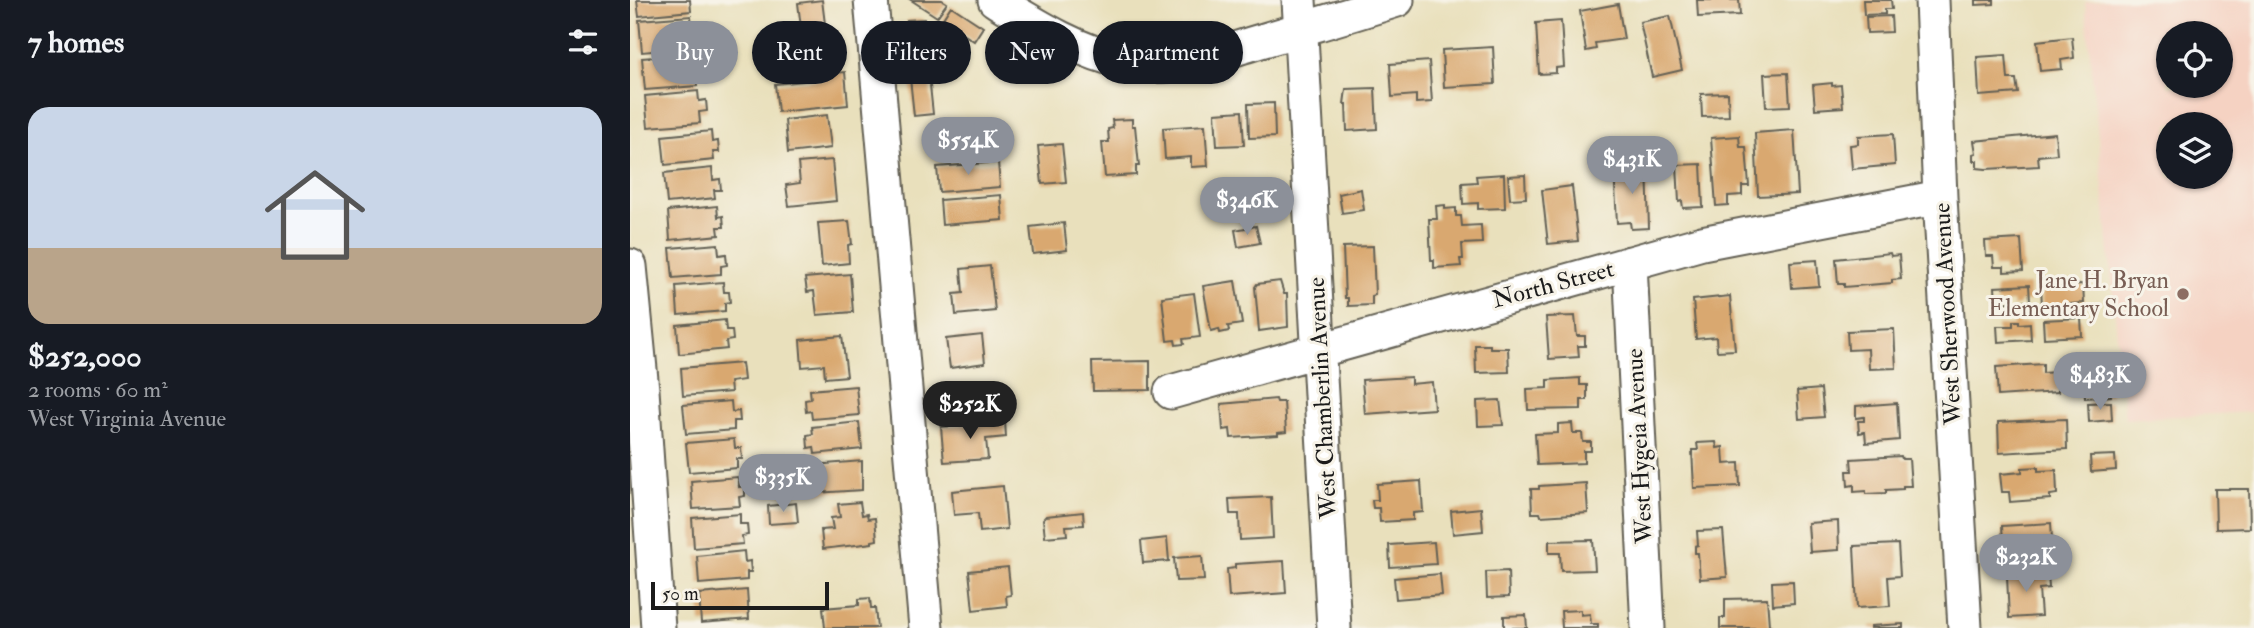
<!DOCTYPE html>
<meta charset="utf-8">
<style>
:root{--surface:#171b24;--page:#242831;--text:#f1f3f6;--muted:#9ea1a6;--line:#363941;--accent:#8c9099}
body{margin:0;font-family:"IM FELL Double Pica",serif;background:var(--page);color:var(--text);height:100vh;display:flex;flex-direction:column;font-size:26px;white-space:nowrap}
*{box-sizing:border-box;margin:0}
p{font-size:23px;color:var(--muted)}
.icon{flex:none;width:38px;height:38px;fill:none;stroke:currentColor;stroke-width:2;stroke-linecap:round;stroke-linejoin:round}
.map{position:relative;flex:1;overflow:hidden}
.side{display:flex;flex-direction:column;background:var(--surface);width:630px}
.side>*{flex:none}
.guide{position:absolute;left:21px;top:21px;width:665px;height:63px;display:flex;gap:14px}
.fabs{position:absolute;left:1526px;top:21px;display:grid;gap:14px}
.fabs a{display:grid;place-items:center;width:77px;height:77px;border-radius:50%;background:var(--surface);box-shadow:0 2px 5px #0004;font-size:35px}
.scale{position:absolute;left:21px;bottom:18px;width:178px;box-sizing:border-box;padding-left:7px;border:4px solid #1c1c1c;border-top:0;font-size:19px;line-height:24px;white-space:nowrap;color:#1c1c1c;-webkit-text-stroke:5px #f7f3e8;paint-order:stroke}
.price{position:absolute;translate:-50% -60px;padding:0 16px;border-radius:24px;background:var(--accent);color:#fff;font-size:23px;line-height:46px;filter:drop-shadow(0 2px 4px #0008)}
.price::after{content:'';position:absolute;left:50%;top:42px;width:21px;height:16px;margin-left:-10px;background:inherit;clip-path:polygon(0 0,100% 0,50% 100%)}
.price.current{background:#222;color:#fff}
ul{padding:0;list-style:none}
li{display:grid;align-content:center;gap:14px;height:371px;padding:0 28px}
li+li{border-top:2px solid var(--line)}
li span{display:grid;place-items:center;height:217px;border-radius:21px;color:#555}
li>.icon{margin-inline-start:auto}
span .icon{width:126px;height:126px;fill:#fffc;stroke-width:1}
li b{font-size:30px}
h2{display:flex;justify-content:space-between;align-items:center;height:84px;padding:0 28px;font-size:30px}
.tag{padding:0 24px;border-radius:32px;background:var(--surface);box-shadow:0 2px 5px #0004;font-size:24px;line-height:63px}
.tag.current{background:var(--accent);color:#fff}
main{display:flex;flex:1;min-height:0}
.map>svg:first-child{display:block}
</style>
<main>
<section class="side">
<h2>7 homes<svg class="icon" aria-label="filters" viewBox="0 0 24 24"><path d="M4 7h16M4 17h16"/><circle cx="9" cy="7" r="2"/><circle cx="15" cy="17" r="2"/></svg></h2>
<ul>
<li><span style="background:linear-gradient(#c9d6e8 65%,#b9a48a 0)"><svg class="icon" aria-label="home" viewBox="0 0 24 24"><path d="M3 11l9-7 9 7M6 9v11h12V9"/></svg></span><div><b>$252,000</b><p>2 rooms · 60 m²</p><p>West Virginia Avenue</p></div></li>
</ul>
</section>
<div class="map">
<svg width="1624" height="628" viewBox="0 0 1624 628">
<rect width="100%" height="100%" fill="#f7f3e8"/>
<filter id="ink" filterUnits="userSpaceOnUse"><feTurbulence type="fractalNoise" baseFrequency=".0143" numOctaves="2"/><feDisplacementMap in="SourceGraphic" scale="14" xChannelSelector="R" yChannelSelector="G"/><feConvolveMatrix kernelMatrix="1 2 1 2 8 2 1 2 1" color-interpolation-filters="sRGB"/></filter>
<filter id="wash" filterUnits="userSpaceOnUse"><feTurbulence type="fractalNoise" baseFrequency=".00686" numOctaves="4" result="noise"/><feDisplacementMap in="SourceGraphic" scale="28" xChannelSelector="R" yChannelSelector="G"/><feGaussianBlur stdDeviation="1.57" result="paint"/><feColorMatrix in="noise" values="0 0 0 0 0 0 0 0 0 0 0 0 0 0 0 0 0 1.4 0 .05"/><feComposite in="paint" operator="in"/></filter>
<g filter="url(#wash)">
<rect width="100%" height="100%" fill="#e9e0bc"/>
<path fill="#f5d2c2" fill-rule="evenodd" d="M1478 0H1624V412L1495 419 1455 2ZM1538 33H1591V86H1538ZM1538 124H1591V177H1538Z"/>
<g id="blocks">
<path fill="#d9a86f" d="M7 0H60L61 11 9 16Z
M192 0 195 24 171 27 168 3Z
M281 0H312L317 3 307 17Z
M1067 0H1109L1110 15 1068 17Z
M1233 0H1261L1262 9H1255V14L1234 15Z
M1346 0H1364V4L1346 5Z
M988 4 994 39 965 43 966 49 956 51 950 11Z
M321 6 353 27 344 41 312 20Z
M61 16 62 26H68L69 35 63 36 64 47 12 52 9 20Z
M1040 16 1052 70 1022 77 1010 22Z
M1261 16 1262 32 1237 33 1236 17Z
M294 19 297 57 280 58 277 20Z
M931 21 934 67 926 68V73L909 74 906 23Z
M189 36 192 59 156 64 153 41Z
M1442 37 1444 58 1431 60 1432 69 1410 71 1407 41Z
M863 47 865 84 814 87 812 50Z
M63 54 64 64H71L72 73 66 74 67 86 15 90 12 58Z
M1376 55 1378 79H1386L1388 93 1349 96 1347 57Z
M799 61 802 102 786 103V95L762 97 760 64Z
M215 72 218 105 148 112 145 84 194 79V74Z
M1158 73 1160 106 1136 107 1134 74Z
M299 76 303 114 284 116 280 78Z
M1202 83V86L1211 85 1213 107 1185 109 1183 85Z
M745 88 747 129 717 131 716 104H714L716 89Z
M68 91 69 101 76 100 77 111 69 112 70 123 18 127 15 96Z
M1098 93 1099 116 1072 117 1071 94Z
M644 103 645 137 619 138 618 104Z
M612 111 614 145 587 146 585 113Z
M197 115 201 148 158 153 155 120Z
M502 119V126H505L509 166H506V175L475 177 472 142H479L478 129 483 128 482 120Z
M575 125 578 166 561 167V157L535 159 533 128Z
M365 130 367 155 308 160 306 135Z
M1164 130 1168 194 1128 196 1125 133Z
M81 131 82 142 88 141 89 152H83L84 160 35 165 32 136Z
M1425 133 1427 154 1408 156 1409 166 1356 169 1347 168V161H1343V154L1346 153 1344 141Z
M1263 134 1265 165 1222 169 1220 145 1228 144V136Z
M1109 136 1110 147H1116L1119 186H1112V195L1098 196V205L1086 206 1081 138Z
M432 144 436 182 412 184 408 146Z
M202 160 206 201 159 206 156 185 170 183 168 163Z
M368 162 370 187 309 192 307 167Z
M1071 164 1073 207 1053 208 1052 201 1049 202 1047 165Z
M1017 165 1019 228 1001 229 1000 222 987 223 984 167Z
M82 168 83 180 90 179 91 190H84L85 198 37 203 34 173Z
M874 174 875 208 848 209V203L833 204 832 183 847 182 846 176Z
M895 175 896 198 880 199 878 176Z
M942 186 948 241 918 244 912 190Z
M731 189 734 210 712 213 709 194Z
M371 195 373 220 312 225 310 200Z
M815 205V209L826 208V216H831L832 226 851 225 852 243 832 244 833 259H830L831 266 804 268V260H801L799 219H807L806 206Z
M87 206 88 217 93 216 94 227H88L89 235 40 240 38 211Z
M219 221 222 244 218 245 219 263 192 266 188 223Z
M434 223 437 250 403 254 400 227Z
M626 226 630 243 608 247 605 230Z
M1391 239 1393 271 1374 272V267H1364L1363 256H1356L1355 241Z
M88 244 89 255 96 254 97 265 91 266V274L43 278 40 248Z
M743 246 745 295 742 296V305L718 306V298H715L713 247Z
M1260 253 1261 256 1269 255 1271 279 1262 280V283L1214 287V284H1208L1206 259Z
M1187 260 1189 286 1162 288 1160 262Z
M360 266 365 311 326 315 324 294 333 293 331 269Z
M220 274 223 312 187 315 184 291 177 292 175 278Z
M605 281 612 324 598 326 599 331 590 333 589 329 581 331 573 286Z
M650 281 654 294H657L658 327 629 331 625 287 627 284Z
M93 282 94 292H99L100 302 95 303V311L48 315 46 286Z
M1453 284 1454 303 1412 306 1411 286Z
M1399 285 1400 301 1389 302V305L1383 306 1382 302 1366 303 1365 287Z
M564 293 570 337 553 339 554 344 546 345 545 340 537 341 532 297Z
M1100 296 1105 350 1087 351 1086 337 1066 339 1063 300Z
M945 316 947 336H955V346H948L949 357 919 359 916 317Z
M1451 318 1452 336 1414 338 1413 320Z
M95 320 96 330H102L103 340 96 341 97 349 49 354 47 325Z
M1383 321H1389V324L1400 323 1401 340 1368 342 1367 326H1383Z
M1264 329 1266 368 1239 369 1238 349 1218 350 1217 331Z
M352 335 355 363 320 368 316 339Z
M212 336 217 376 195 378 194 365 172 367 170 340Z
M845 345H860V348H878L879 372 846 373Z
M520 361V390L463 391 462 362Z
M112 363 114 380 100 382 101 392 53 396 51 368Z
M1413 364V373L1427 372 1428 392 1368 396 1366 367Z
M1480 372 1481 396 1455 398 1454 374Z
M781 377V384L802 382 804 409 735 414 732 380Z
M950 378V385H957V400H951V409L898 410 897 389 918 388V380Z
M226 386 229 415 182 419 181 411 176 412 175 400 181 399 180 390Z
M356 386 358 412 325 416 322 389Z
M1191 389 1194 417 1169 419 1167 391Z
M646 399 647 402H654L656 432 648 433V435L601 438 600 429 593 430 591 404Z
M870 400 873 425 848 426 847 401Z
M101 401 102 412 109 411 110 421H104V430L56 434 53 405Z
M1481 402 1482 420 1459 422 1458 403Z
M1267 403 1269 440 1236 443 1235 432 1229 433 1228 421H1234V417L1226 418V406Z
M1436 419 1437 449 1369 453 1368 422Z
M375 421 376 437 356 439 358 459 314 462 311 427Z
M229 422 232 449 185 454 184 447 178 448 177 435 183 434 182 427Z
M942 423 943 433H952L953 442H961V451H954V463L907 465 905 434 928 433V424Z
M104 439 105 448H111L112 459H107V468L59 472 56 443Z
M1086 442 1087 448 1093 447 1094 464 1109 463 1110 486 1064 488 1062 450H1068L1067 443Z
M1485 455 1486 470 1461 472 1460 456Z
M1271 456 1272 459H1279L1281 486H1273V489L1256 490V493L1236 494V491L1224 492V485L1218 486 1217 471H1222L1221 459Z
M232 461V490L186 493 184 465Z
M1408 467V471L1426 470 1427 494 1420 495V499L1380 502 1379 492H1372L1370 474 1392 472V468Z
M108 477 109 487 115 486V496L109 497 110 506 63 509 61 481Z
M791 481 793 512 783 513V520L750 522 749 508H743L742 500H748L747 484Z
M956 483 958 513 911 516 910 513H902L901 489H909V486Z
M373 486 377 529 350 532 348 513 324 515 322 491Z
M1585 489H1619L1620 528 1586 529Z
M641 497 643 538 610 540 609 514H600L599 499Z
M230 502 232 515 237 514 238 519 245 518 247 540 242 541V543L193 549 191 530 203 529 201 518 210 517 208 504Z
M166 503 168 522 139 524 138 506Z
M851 508 853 531 823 534 821 511Z
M453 512 454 525 436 526 437 535 415 537 413 519 416 516Z
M110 514V524H117L118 535 112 536 113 544 64 548 62 518Z
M1208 521 1209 550 1180 552 1178 523Z
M1421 523 1423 553 1374 557 1372 526Z
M1093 530 1097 577 1070 579 1068 553H1065V546L1068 545 1067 531Z
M537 538 539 561 513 563 511 541Z
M963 540 965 570 931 571 930 553H919V541Z
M804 542 806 564 760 567 759 545Z
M1268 544 1270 576 1258 577 1260 606 1227 608 1224 546Z
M114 551 115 562 120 561 121 572H117V580L69 584 67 556Z
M572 556 574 580 546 581 544 558Z
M654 561 656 593 599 597 597 569 605 568V564Z
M378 567 381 595 376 596 377 606 343 610 339 571Z
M878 571 879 597 857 598 856 572Z
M1418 573 1419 588 1409 589 1411 616 1379 618 1377 576Z
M810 574 812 595 766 599 764 578Z
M1163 581 1164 603 1143 605 1142 582Z
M117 590 119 619 71 623 69 594Z
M240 598 241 608H245L247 628H195L193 608 229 605V599Z
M1137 598 1139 625 1142 626V628H1090V618H1095V599Z
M951 610V615L960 614 961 624H968V628H932L931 611Z
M896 615 897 628H874V616Z
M1273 624V628H1241V626Z"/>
</g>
</g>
<g filter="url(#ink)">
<use href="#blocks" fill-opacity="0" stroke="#646154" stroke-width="2"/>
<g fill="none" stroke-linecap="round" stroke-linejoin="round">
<defs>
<path id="minor" d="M241 0 296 628
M365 0C407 26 450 53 499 63 542 72 584 55 624 43 672 29 720 15 767 0
M669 0 704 628
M1302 0 1310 197 1335 628
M1000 263 1018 628
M0 266 12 390 28 628
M541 392 1072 243 1310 197"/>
</defs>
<use href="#minor" stroke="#646154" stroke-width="37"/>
<use href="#minor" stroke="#fff" stroke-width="33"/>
</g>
</g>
<circle fill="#8d6e63" stroke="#f7f3e8" stroke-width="2.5" cx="1553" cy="294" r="7"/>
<g text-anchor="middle" stroke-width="6" stroke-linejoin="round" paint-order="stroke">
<g font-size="24" fill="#785e54" stroke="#f7f3e8" text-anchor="end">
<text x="1539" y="288">Jane H. Bryan<tspan x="1539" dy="28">Elementary School</tspan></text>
</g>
<g font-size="24" fill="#1c1c1c" stroke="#f7f3e8">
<text transform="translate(923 284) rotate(-15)" y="8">North Street</text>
<text transform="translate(1317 314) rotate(-93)" y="8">West Sherwood Avenue</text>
<text transform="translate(692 398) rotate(-93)" y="8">West Chamberlin Avenue</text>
<text transform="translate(1009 446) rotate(-93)" y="8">West Hygeia Avenue</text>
</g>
</g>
</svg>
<div class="fabs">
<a><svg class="icon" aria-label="locate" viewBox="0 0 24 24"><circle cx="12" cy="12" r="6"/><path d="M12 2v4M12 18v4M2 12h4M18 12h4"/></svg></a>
<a><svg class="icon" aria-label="layers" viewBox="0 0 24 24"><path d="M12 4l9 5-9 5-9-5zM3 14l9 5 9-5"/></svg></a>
</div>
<div class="scale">50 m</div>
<b class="price" style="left:338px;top:177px">$554K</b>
<b class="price" style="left:1002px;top:196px">$431K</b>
<b class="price" style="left:617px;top:237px">$346K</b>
<b class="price" style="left:1470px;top:412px">$483K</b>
<b class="price current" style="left:340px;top:441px">$252K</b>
<b class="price" style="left:153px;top:514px">$335K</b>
<b class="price" style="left:1396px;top:594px">$232K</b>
<div class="guide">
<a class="tag current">Buy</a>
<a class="tag">Rent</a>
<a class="tag">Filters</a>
<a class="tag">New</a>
<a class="tag">Apartment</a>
</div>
</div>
</main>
